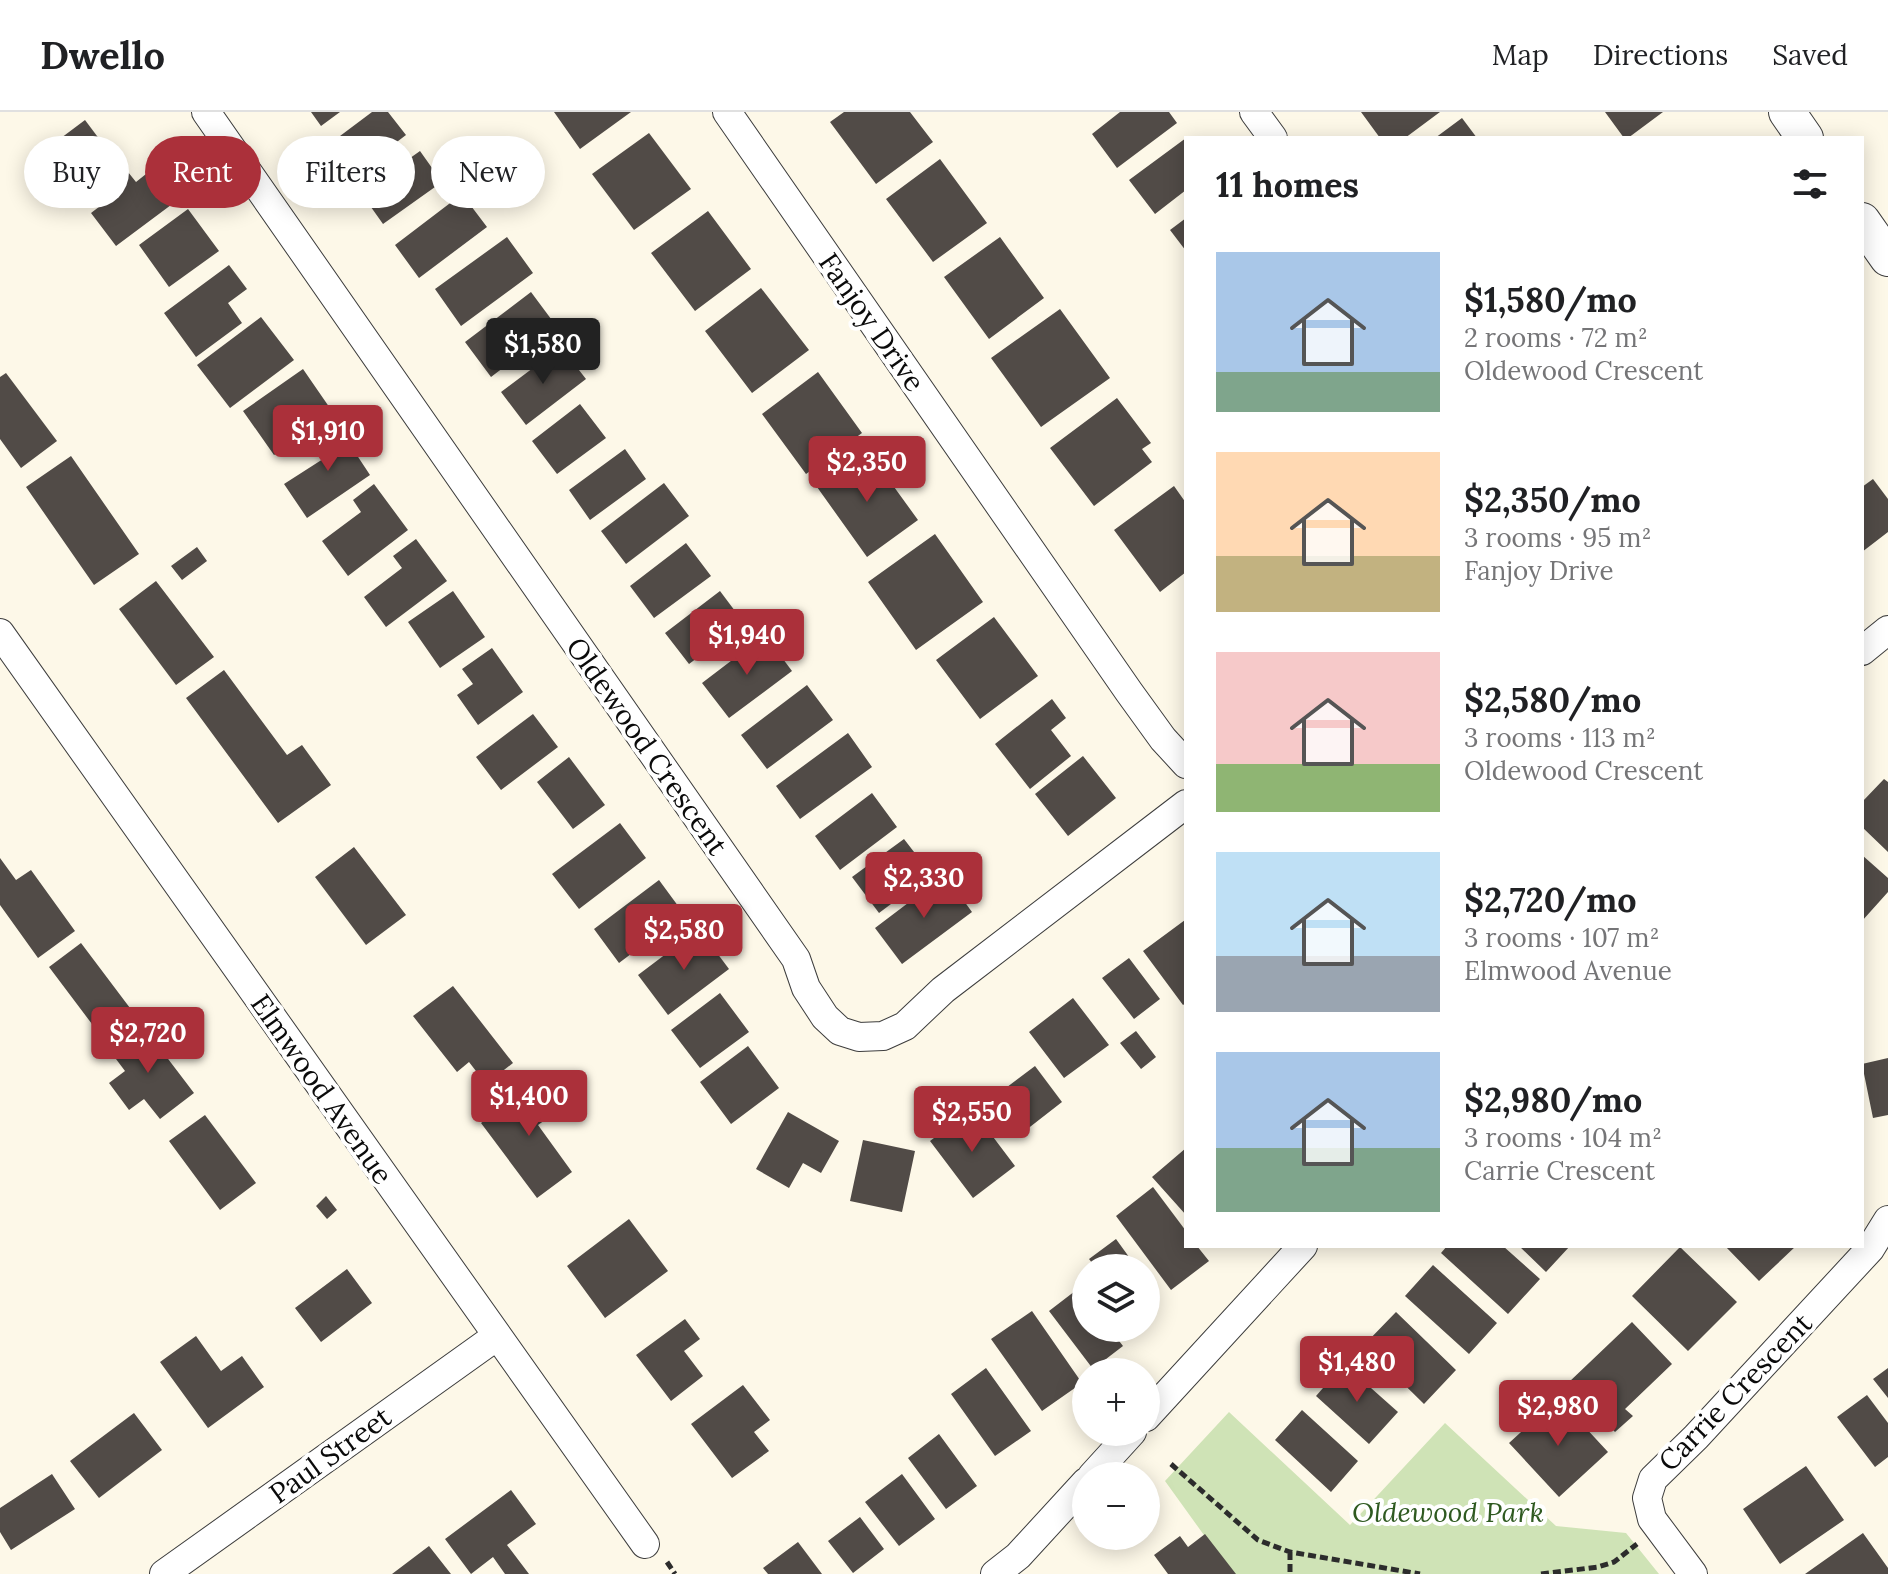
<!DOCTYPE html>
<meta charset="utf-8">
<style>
:root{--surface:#fff;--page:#f2f2f2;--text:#202124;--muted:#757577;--line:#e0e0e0;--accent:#ab303a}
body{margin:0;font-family:Lora,serif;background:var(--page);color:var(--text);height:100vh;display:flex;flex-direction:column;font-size:30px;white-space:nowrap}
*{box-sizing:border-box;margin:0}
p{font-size:26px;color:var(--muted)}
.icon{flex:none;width:44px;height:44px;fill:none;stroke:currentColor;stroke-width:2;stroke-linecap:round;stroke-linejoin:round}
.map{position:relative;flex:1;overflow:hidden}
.sheet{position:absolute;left:1184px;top:24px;width:680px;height:1112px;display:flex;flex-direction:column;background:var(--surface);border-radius:0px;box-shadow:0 4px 20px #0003}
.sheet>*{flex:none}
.hud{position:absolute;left:24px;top:24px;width:760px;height:72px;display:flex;gap:16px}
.buttons{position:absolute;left:1072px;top:1142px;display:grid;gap:16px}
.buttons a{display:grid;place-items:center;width:88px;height:88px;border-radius:50%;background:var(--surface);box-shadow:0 4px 20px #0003;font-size:40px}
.price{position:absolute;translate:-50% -68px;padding:0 18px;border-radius:8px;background:var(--accent);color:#fff;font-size:26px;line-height:52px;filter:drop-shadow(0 2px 4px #0008)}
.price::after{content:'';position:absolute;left:50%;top:48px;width:24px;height:18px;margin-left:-12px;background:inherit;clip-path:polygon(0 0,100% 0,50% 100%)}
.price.active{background:#222;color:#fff}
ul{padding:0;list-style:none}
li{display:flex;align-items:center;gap:24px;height:200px;padding:0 32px}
li span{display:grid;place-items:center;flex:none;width:224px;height:160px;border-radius:0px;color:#555}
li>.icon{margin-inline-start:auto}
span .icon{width:96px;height:96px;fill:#fffc;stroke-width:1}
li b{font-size:34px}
h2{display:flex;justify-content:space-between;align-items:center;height:96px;padding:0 32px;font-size:34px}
.pill{padding:0 28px;border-radius:36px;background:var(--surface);box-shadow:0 4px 20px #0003;font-size:28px;line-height:72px}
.pill.active{background:var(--accent);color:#fff}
header{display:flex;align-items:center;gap:48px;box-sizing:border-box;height:112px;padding:0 40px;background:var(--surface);border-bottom:2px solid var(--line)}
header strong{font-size:38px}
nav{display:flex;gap:44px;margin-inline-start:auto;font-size:28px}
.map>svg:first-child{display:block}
</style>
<header>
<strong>Dwello</strong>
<nav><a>Map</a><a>Directions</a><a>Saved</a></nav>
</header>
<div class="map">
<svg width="1888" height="1462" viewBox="0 0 1888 1462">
<rect width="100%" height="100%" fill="#fdf8e8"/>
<path fill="#cfe3b6" d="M1229 1300 1350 1413 1445 1311 1556 1414 1626 1421 1659 1462H1232L1165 1369Z"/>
<path fill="#514b47" d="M311 0H340L321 14Z
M372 0H388L406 23 352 64 328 33Z
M554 0H631L580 37Z
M844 0H910L933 30 876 72 830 10Z
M1120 0H1169L1177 11 1117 56 1092 22Z
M1361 0H1440L1405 26H1380Z
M1605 0H1663L1628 26H1624Z
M1462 6 1477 26H1435Z
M85 8 115 48 63 87 33 47Z
M649 21 691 77 634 118 592 62Z
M1186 26V78L1155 102 1129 68Z
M420 39 442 70 383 112 361 81Z
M940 47 987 111 933 150 886 87Z
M124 55 136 70 151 58 175 90 116 134 91 101 108 88 98 75Z
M462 82 487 115 419 166 395 133Z
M188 97 219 139 169 175 139 133Z
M708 99 751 157 695 199 651 141Z
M1186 106V139L1170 118Z
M507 125 533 161 461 214 435 177Z
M1000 125 1044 186 989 227 944 165Z
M229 153 247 177 228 191 242 211 196 245 164 201Z
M761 176 809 238 752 281 705 219Z
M531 180 557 215 491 265 465 230Z
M1060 197 1110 266 1041 315 991 246Z
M261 205 294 248 230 296 197 253Z
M561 235 586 267 526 313 501 280Z
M303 257 334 302 274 343 243 299Z
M818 260 862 321 806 362 762 302Z
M6 261 57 329 21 356 0 327V265Z
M1117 286 1151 331 1142 337 1152 350 1094 394 1050 336Z
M580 292 606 326 557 362 532 329Z
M337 313 370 363 307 406 284 372 323 347 311 330Z
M625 337 646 367 590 408 569 378Z
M868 339 918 408 867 445 817 375Z
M71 344 139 442 94 473 26 375Z
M1873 367 1888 387V420L1862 440V375Z
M664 371 689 404 626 452 601 419Z
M374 372 408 418 348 464 322 429 361 400 353 388Z
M1174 374 1186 391V460L1160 480 1114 418Z
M935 422 983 490 916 538 868 470Z
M416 427 447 469 386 515 364 485 402 456 393 444Z
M686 431 711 464 654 506 630 474Z
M197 435 207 449 182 468 171 454Z
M156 469 214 545 176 573 119 497Z
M453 479 485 525 440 556 408 510Z
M720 479 744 511 689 552 665 521Z
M994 505 1038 564 980 607 936 548Z
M765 523 792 559 729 606 702 571Z
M492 536 523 580 478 613 457 583 473 572 462 557Z
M224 558 287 643 302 633 331 673 278 711 186 586Z
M807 573 833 608 767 657 741 623Z
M1052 587 1066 606 1051 618 1071 644 1030 677 995 632Z
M533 602 558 635 501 678 476 645Z
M848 621 872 655 800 707 776 674Z
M1083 644 1116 686 1068 724 1035 682Z
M569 645 605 693 573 717 537 670Z
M1884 667 1888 670V740L1862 715V690Z
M872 681 897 715 840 758 815 724Z
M620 711 646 746 579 797 552 762Z
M904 727 931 762 879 801 852 765Z
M354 735 406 803 366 833 315 765Z
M1862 743 1888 766V780L1862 809Z
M0 746 16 768 31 758 75 819 38 846 0 793Z
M945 763 972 800 902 852 875 816Z
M659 768 684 802 619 851 594 817Z
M1185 808 1186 891 1183 893 1143 839Z
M699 817 729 857 668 903 638 863Z
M81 831 133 900 101 924 49 855Z
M1129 846 1160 887 1134 907 1102 866Z
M453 874 513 951 486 972 469 950 457 960 413 904Z
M720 881 749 920 700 956 671 918Z
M1073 886 1109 933 1064 966 1029 920Z
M143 914 194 981 160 1007 144 987 129 998 109 971 125 959 110 939Z
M1136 919 1156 945 1141 957 1120 931Z
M748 934 779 976 731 1012 700 970Z
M1888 946V1003L1873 1006 1862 952Z
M1035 954 1062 990 1017 1025 990 988Z
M540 967 562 996 538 1013 572 1060 537 1086 481 1011Z
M972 997 1015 1054 973 1086 930 1029Z
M788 1000 839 1029 821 1061 803 1051 789 1076 756 1057Z
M205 1003 256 1071 220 1098 169 1029Z
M863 1028 915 1039 902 1100 850 1089Z
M1186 1036V1103L1152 1065Z
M1153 1075 1186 1119V1134H1197L1209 1149 1171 1178 1116 1104Z
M326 1084 337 1098 327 1107 316 1094Z
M629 1107 668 1159 605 1206 567 1154Z
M1116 1127 1137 1156H1096L1089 1147Z
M1447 1134H1503L1540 1167 1508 1202 1441 1141Z
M1519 1134H1570L1546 1160Z
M1725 1134H1796L1759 1169Z
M1680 1135 1737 1190 1688 1239 1632 1184Z
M1433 1153 1497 1211 1469 1242 1405 1184Z
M347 1157 372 1191 321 1230 295 1196Z
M1146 1167 1160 1186 1146 1197Z
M1079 1176 1086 1185V1216H1109L1123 1234 1093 1257 1049 1199Z
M1032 1199 1082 1271 1042 1299 991 1227Z
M1396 1200 1456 1258 1424 1292 1364 1233Z
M685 1207 700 1227 684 1239 703 1264 671 1289 636 1243Z
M1632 1210 1672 1252 1625 1297 1633 1304 1615 1320 1568 1271Z
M196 1224 221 1259 242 1244 264 1275 208 1316 160 1250Z
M1344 1252 1398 1300 1369 1332 1316 1284Z
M986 1256 1031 1319 995 1344 951 1282Z
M1888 1256V1286L1873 1267Z
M743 1273 770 1308 754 1320 769 1339 732 1366 691 1312Z
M1867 1283 1888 1311V1345L1875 1355 1837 1305Z
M1558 1286 1608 1340 1559 1385 1509 1331Z
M1302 1298 1358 1349 1331 1380 1275 1328Z
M134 1301 162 1338 99 1386 70 1349Z
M939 1322 977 1374 946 1397 908 1346Z
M1806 1354 1844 1408 1780 1452 1743 1397Z
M52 1362 75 1397 11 1438 0 1420V1396Z
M902 1362 935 1407 899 1434 865 1390Z
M511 1378 536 1412 507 1433 529 1462H505L493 1445 471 1462 445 1427Z
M860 1405 884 1437 853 1461 828 1429Z
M1863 1421 1888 1456V1462H1805Z
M1205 1422 1236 1462H1168L1154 1443 1180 1424 1188 1435Z
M798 1430 822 1462H768L763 1456Z
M429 1434 451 1462H392Z"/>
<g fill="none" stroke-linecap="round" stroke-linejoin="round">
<defs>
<path id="minor" d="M206 0 796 847 806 876 825 905 840 919 859 925 883 924 905 914 943 878 1186 692
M727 0 1129 580 1163 627 1186 652
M1254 0 1273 26
M0 521 645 1432
M1862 539 1888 518
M1146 1305 1303 1134
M1092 1364 1132 1320
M164 1462 497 1224
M995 1462 1018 1444 1086 1370
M1693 1462 1652 1407 1647 1386 1653 1367 1696 1325 1870 1137 1888 1108"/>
<path id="tertiary" d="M1787 0 1805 26
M1862 109 1888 146"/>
</defs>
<use href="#minor" stroke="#3d3d3d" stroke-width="30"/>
<use href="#tertiary" stroke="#3d3d3d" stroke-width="38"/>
<path stroke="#2c2c2c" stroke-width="5" stroke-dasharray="8 4" stroke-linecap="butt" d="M1171 1352 1258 1428 1290 1440 1420 1462
M1290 1440V1462
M667 1450 675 1462
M1541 1462 1598 1455 1614 1450 1637 1432"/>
<use href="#minor" stroke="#fff" stroke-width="28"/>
<use href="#tertiary" stroke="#fff" stroke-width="36"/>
</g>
<g text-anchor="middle" stroke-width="8" stroke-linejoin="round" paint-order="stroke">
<g font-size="28" fill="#0a0a0a" stroke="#fff">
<text transform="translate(872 210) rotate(55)" y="10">Fanjoy Drive</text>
<text transform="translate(647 634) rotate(55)" y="10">Oldewood Crescent</text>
<text transform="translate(322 977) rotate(55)" y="10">Elmwood Avenue</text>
<text transform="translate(1735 1280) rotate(-46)" y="10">Carrie Crescent</text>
<text transform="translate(330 1343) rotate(-36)" y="10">Paul Street</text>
</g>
<g font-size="28" font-style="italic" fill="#2f5a21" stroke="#fff">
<text x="1448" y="1410">Oldewood Park</text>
</g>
</g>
</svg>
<div class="buttons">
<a><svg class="icon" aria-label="layers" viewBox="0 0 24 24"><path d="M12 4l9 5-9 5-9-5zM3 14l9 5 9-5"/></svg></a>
<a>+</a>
<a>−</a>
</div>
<b class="price active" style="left:543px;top:274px">$1,580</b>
<b class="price" style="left:328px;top:361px">$1,910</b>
<b class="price" style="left:867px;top:392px">$2,350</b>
<b class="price" style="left:747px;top:565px">$1,940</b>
<b class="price" style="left:924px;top:808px">$2,330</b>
<b class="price" style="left:684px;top:860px">$2,580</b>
<b class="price" style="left:148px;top:963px">$2,720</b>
<b class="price" style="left:529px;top:1026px">$1,400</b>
<b class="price" style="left:972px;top:1042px">$2,550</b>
<b class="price" style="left:1357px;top:1292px">$1,480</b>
<b class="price" style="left:1558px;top:1336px">$2,980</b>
<div class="hud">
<a class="pill">Buy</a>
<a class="pill active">Rent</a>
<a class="pill">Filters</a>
<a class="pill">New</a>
</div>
<section class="sheet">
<h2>11 homes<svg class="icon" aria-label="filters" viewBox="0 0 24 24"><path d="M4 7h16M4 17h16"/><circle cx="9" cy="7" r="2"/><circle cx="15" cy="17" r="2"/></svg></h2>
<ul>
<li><span style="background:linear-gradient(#a9c7e8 75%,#7fa58c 0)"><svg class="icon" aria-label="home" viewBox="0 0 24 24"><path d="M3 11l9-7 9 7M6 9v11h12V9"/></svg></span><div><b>$1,580/mo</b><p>2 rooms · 72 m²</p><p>Oldewood Crescent</p></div></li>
<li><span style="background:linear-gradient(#ffd9b3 65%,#c2b280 0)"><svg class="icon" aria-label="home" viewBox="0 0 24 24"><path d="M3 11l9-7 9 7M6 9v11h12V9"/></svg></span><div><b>$2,350/mo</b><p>3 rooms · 95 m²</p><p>Fanjoy Drive</p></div></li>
<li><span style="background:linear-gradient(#f6c9c9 70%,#8fb573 0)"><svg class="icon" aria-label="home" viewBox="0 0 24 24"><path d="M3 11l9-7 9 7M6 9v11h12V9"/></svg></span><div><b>$2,580/mo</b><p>3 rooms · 113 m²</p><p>Oldewood Crescent</p></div></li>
<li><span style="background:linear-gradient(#bfe0f5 65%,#9aa5b1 0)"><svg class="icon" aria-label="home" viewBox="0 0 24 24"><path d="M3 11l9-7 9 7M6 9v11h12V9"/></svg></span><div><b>$2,720/mo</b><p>3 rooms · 107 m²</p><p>Elmwood Avenue</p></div></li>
<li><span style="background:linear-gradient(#a9c7e8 60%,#7fa58c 0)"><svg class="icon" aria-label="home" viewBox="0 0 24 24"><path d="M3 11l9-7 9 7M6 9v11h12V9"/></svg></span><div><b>$2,980/mo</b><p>3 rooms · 104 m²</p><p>Carrie Crescent</p></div></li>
</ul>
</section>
</div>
